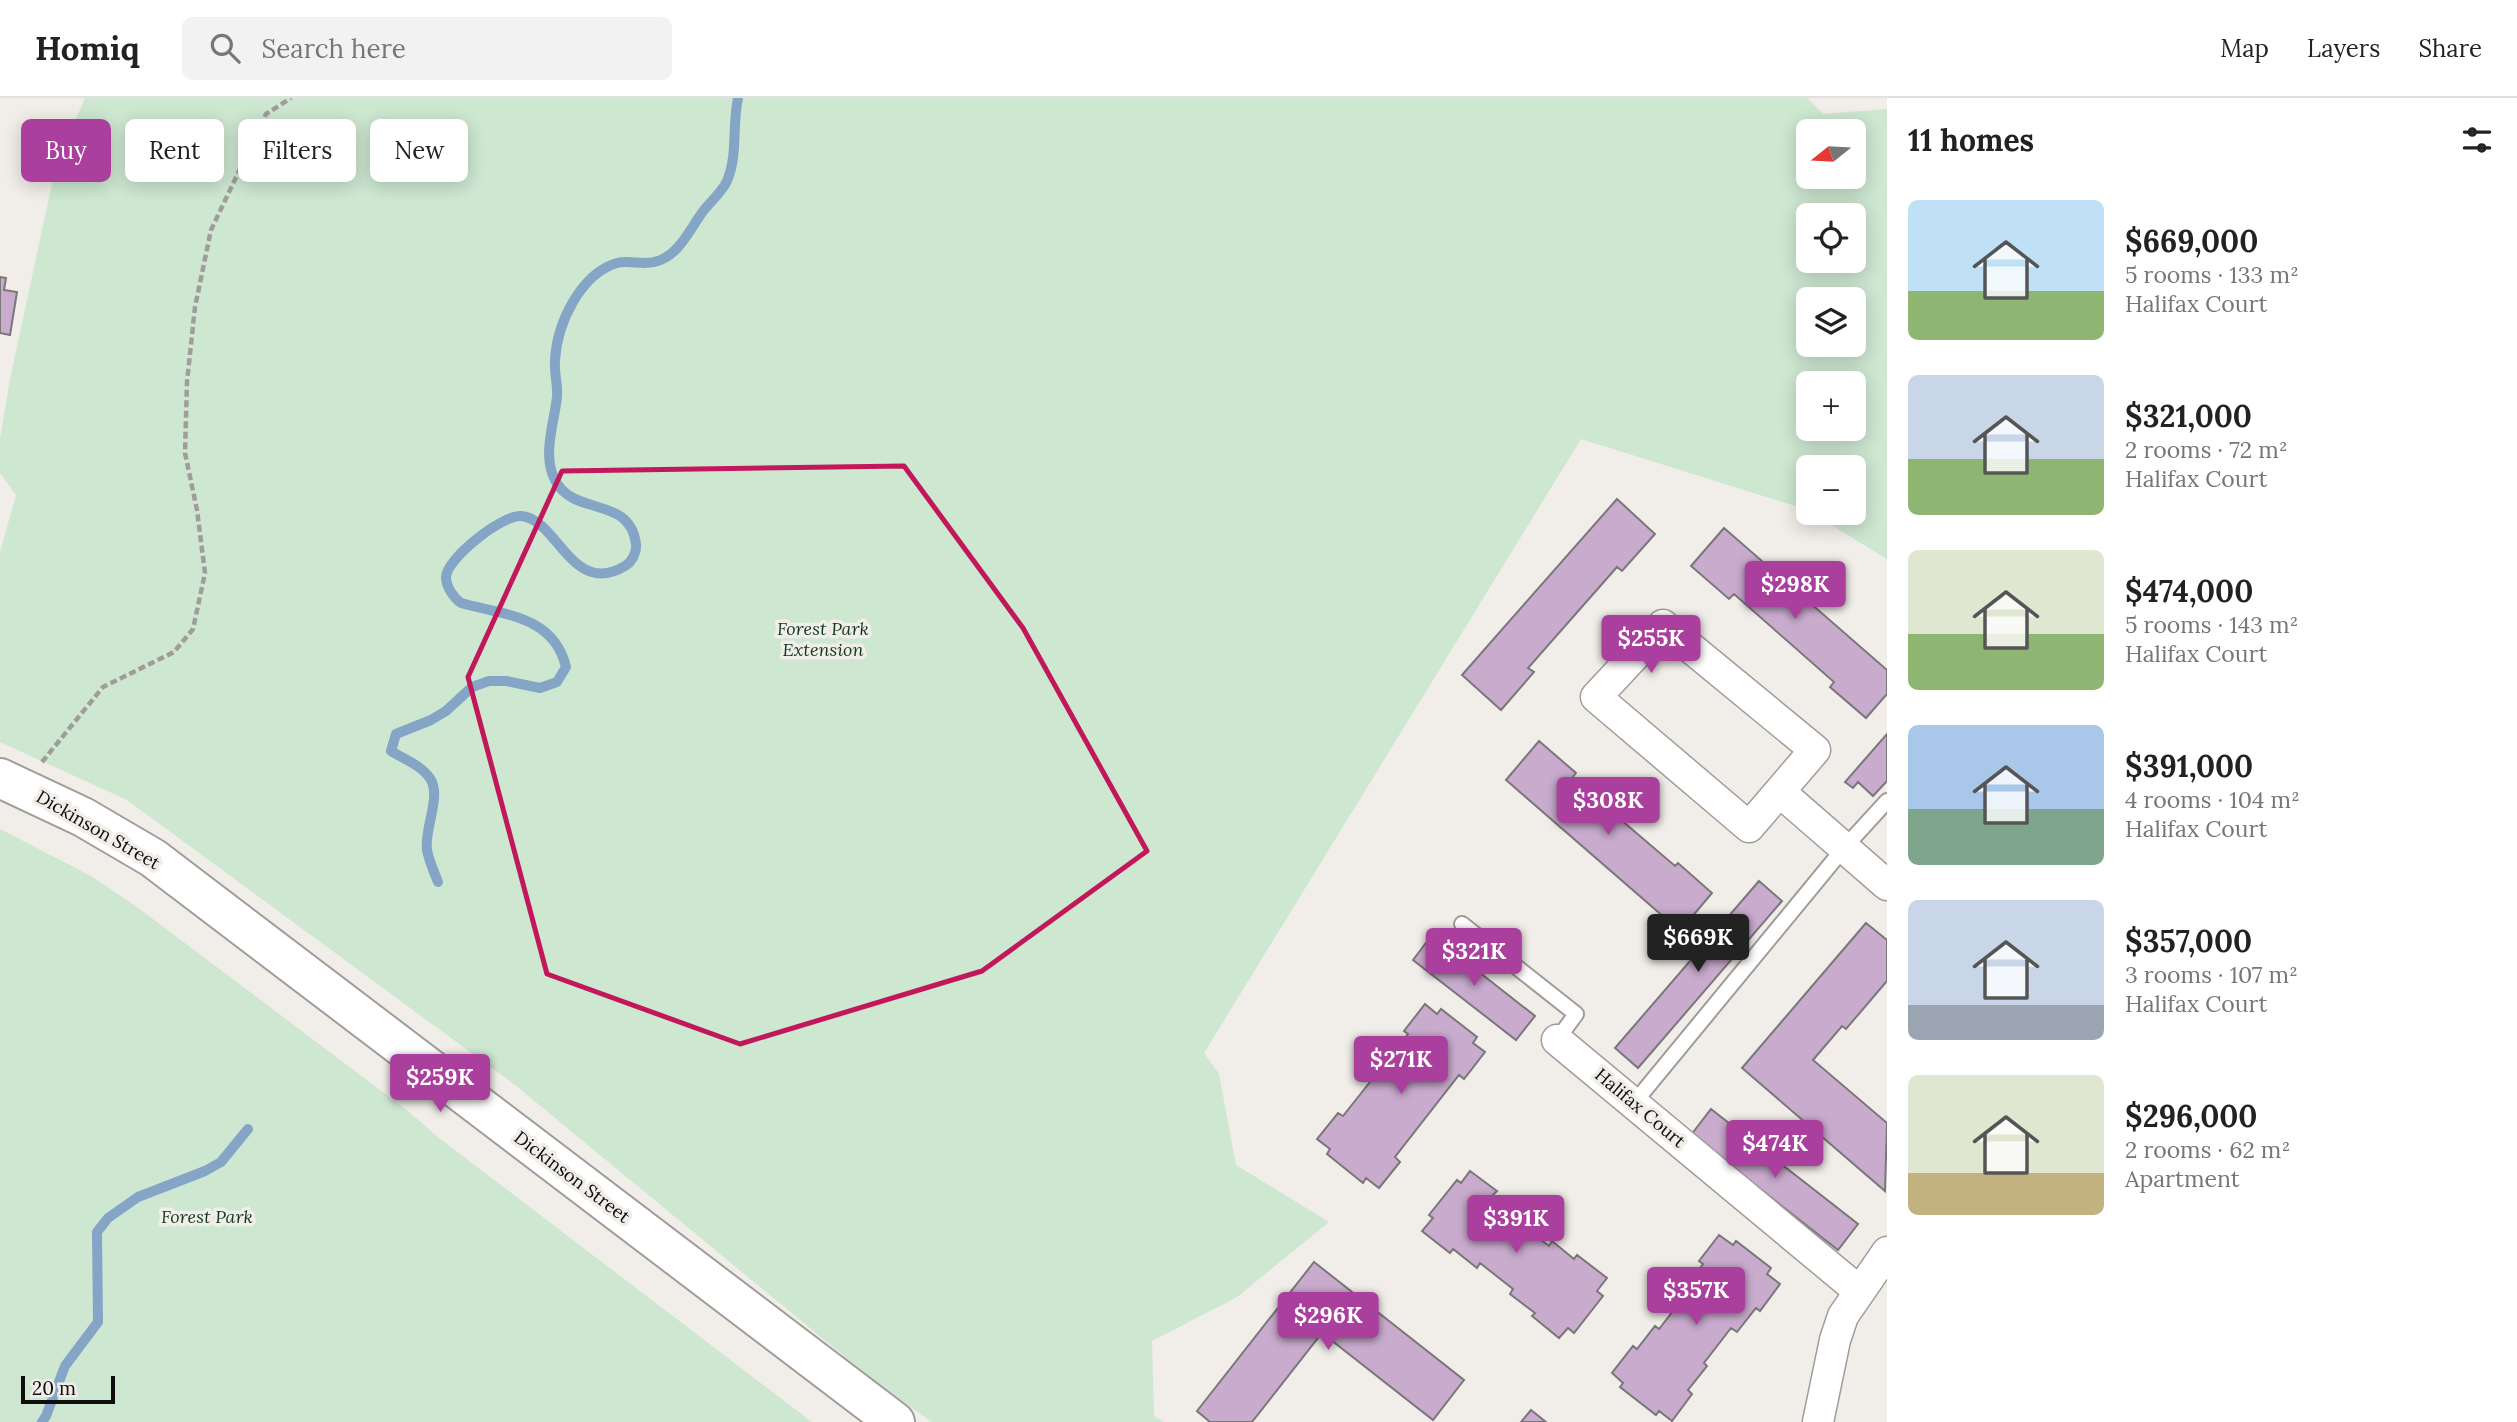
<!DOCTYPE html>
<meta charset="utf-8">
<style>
:root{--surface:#fff;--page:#f2f2f2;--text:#222;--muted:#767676;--line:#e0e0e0;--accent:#ab3f9e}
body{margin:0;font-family:Lora,serif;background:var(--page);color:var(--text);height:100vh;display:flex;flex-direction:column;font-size:26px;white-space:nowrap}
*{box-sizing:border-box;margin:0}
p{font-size:23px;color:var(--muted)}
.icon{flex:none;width:38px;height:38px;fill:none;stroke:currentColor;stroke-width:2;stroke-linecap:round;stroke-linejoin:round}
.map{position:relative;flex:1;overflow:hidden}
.panel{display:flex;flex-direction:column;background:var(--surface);width:630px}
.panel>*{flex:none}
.guide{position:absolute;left:21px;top:21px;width:665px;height:63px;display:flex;gap:14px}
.needle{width:46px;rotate:252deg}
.buttons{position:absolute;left:1796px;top:21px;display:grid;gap:14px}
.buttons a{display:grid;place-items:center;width:70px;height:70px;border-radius:10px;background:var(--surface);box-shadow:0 4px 18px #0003;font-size:35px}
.scale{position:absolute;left:21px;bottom:18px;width:94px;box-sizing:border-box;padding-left:7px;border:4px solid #0f0e0d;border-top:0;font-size:19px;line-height:24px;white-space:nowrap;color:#0f0e0d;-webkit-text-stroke:5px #f1ede9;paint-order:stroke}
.price{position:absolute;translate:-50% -60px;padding:0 16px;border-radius:7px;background:var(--accent);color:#fff;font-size:23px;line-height:46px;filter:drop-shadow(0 2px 4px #0008)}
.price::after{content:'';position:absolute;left:50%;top:42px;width:21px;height:16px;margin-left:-10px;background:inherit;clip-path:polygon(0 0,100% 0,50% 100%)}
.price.selected{background:#222;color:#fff}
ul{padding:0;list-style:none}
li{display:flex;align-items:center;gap:21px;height:175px;padding:0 21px}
li span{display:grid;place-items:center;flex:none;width:196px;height:140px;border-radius:10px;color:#555}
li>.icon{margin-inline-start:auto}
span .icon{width:84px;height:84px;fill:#fffc;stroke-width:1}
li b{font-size:30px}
h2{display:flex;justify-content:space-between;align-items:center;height:84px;padding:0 21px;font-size:30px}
.pill{padding:0 24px;border-radius:10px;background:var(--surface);box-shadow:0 4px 18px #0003;font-size:24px;line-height:63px}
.pill.selected{background:var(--accent);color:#fff}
header{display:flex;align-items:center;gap:42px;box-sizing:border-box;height:98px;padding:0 35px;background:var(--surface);border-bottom:2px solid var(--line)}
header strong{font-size:33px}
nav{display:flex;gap:38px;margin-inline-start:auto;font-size:24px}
.search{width:490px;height:63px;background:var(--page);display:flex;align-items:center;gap:18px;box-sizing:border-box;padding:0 24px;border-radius:10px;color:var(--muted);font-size:26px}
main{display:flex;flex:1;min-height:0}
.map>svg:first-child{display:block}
</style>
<header>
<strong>Homiq</strong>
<div class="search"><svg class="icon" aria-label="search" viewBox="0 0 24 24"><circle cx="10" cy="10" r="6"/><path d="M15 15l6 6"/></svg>Search here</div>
<nav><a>Map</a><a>Layers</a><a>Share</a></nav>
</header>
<main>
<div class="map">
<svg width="1887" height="1324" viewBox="0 0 1887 1324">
<rect width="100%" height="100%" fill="#f1ede9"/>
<path fill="#cde7d1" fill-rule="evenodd" d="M85 0H1807L1823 16 1887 11V461L1812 415H1853V369H1808V412L1581 341 1204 955 1219 976 1236 1067 1329 1124 1237 1199 1152 1243 1154 1318 1164 1324H932L873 1282 515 987 127 702 0 644V454L16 397 0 375V341L10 281 56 67ZM1853 33V79H1808V33ZM1853 117V163H1808V117ZM1808 201H1853V247H1808ZM1853 285V331H1808V285Z
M0 731 91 778 137 809 408 1013 439 1040 812 1324H0Z"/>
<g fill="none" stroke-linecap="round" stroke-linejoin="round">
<path stroke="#85a5c6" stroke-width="10" d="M438 784C434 774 429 763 427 752 424 731 441 700 431 682 423 668 404 661 391 653L396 636 431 622 446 613 472 589 489 583H506L540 590 557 584 566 569C554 518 505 517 461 505 454 500 446 489 446 479 447 460 502 417 521 418 557 420 572 500 625 468 632 464 637 454 636 446 630 397 573 419 555 382 542 357 554 326 557 299 558 287 554 275 555 262 557 226 580 176 617 165 629 162 642 167 654 164 679 159 690 130 704 112 711 103 722 94 727 83 738 58 732 27 738 0
M42 1324 46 1318 65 1268 98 1224 97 1134 108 1120 138 1099 205 1073 221 1064 248 1031"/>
</g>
<path fill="#c9abce" stroke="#7a777a" stroke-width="2" d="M0 179 6 180 4 192 17 194 10 237 0 235Z
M1617 401 1655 436 1622 473 1617 469 1528 570 1534 574 1501 612 1462 577Z
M1724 430 1887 572V596L1866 620 1830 589 1834 584 1734 496 1729 501 1691 468Z
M1887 636V683L1873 698 1858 684 1853 690 1845 684Z
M1539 643 1576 675 1572 680 1675 768 1678 765 1712 795 1680 833 1506 682Z
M1759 783 1782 803 1638 970 1615 950Z
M1866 825 1887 842V883L1846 931 1842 928 1813 962 1887 1025 1885 1093 1742 970Z
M1432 837 1535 918 1516 942 1413 862Z
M1425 906 1437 916 1441 911 1477 939 1473 945 1485 954 1464 981 1459 977 1395 1059 1400 1064 1379 1090 1366 1080 1363 1085 1327 1056 1330 1051 1317 1041 1338 1015 1343 1018 1408 936 1404 933Z
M1711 1011 1858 1126 1838 1152 1691 1037Z
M1470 1073 1497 1093 1493 1097 1520 1119 1517 1123 1549 1148 1552 1143 1574 1161 1577 1157 1607 1180 1597 1193 1603 1198 1574 1235 1568 1230 1559 1240 1532 1218 1535 1215 1510 1196 1513 1191 1480 1165 1477 1170 1453 1151 1450 1155 1422 1133 1433 1120 1429 1117 1457 1082 1461 1085Z
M1719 1137 1733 1147 1736 1143 1771 1170 1767 1176 1780 1186 1760 1213 1756 1210 1737 1234 1731 1230 1704 1265 1707 1268 1688 1292 1692 1296 1672 1323 1659 1313 1656 1317 1620 1289 1623 1285 1612 1275 1633 1248 1637 1251 1655 1228 1659 1231 1683 1200 1679 1197 1703 1166 1699 1163Z
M1314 1164 1464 1282 1433 1322 1322 1235 1252 1324H1210L1197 1313Z
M1531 1312 1546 1324H1521Z"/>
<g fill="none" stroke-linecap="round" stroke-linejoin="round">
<defs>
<path id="lane" d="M1462 826 1576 916 1557 942
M1634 1005 1844 750 1887 703"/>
<path id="street" d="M1663 527 1815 652 1749 729 1596 599Z
M1780 694 1887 787
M1557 942 1859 1193
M1818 1324 1835 1242 1843 1218 1887 1154"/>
<path id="secondary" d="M0 680 83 719 153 760 895 1324"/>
</defs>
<use href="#lane" stroke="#a09c99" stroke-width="18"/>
<use href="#street" stroke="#a09c99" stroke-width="33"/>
<use href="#secondary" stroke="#a09c99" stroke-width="42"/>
<path stroke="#9f9c99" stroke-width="4.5" stroke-dasharray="7 3.5" stroke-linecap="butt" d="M42 664 103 589 174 554 193 531 205 475 197 412 185 355 187 284 195 209 211 132 266 16 291 0"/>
<use href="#lane" stroke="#fff" stroke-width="14"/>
<use href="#street" stroke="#fff" stroke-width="30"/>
<use href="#secondary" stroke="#fff" stroke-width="38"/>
</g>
<path fill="none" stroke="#c2185b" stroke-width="5" stroke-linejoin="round" d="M904 368 1023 530 1147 753 982 873 740 946 547 876 468 579 562 373Z"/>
<g text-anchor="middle" stroke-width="7" stroke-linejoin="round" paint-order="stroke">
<g font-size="18" font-style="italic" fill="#0f3b1c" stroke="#f1ede9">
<text x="823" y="537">Forest Park<tspan x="823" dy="21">Extension</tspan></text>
<text x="207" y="1125">Forest Park</text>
</g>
<g font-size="18" fill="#0f0e0d" stroke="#f1ede9">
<text transform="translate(98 732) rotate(30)" y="6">Dickinson Street</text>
<text transform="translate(1640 1010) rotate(40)" y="6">Halifax Court</text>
<text transform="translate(572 1079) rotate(37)" y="6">Dickinson Street</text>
</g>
</g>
</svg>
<div class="buttons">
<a><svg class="needle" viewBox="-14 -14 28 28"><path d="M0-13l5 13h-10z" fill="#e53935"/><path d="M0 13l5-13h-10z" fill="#767676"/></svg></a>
<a><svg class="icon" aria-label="locate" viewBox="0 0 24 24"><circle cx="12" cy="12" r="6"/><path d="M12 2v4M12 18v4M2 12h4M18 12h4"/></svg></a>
<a><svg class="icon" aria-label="layers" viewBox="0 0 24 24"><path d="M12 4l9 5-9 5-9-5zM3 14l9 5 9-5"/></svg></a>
<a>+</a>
<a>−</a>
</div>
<div class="scale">20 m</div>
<b class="price" style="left:1795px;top:523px">$298K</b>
<b class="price" style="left:1651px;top:577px">$255K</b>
<b class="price" style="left:1608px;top:739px">$308K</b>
<b class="price selected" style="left:1698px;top:876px">$669K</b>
<b class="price" style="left:1474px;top:890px">$321K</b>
<b class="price" style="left:1401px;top:998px">$271K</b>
<b class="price" style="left:440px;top:1016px">$259K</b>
<b class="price" style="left:1775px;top:1082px">$474K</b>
<b class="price" style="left:1516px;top:1157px">$391K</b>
<b class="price" style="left:1696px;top:1229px">$357K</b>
<b class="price" style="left:1328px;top:1254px">$296K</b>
<div class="guide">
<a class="pill selected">Buy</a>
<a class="pill">Rent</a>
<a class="pill">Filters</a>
<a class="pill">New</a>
</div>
</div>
<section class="panel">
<h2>11 homes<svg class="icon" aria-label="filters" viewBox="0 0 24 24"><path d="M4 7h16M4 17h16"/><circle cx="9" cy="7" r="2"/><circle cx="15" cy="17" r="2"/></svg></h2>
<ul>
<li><span style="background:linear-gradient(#bfe0f5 65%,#8fb573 0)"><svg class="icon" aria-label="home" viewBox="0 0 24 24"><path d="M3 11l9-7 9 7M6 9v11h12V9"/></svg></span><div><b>$669,000</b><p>5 rooms · 133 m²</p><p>Halifax Court</p></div></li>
<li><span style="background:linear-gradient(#c9d6e8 60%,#8fb573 0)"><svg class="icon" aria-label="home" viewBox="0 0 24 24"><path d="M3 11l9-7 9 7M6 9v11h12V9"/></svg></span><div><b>$321,000</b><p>2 rooms · 72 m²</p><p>Halifax Court</p></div></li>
<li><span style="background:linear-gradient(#dfe7d0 60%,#8fb573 0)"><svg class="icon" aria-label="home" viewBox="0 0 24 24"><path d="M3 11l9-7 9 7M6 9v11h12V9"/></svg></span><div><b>$474,000</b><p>5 rooms · 143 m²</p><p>Halifax Court</p></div></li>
<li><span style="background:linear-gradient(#a9c7e8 60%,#7fa58c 0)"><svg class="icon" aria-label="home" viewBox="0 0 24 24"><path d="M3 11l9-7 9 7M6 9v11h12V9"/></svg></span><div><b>$391,000</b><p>4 rooms · 104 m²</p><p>Halifax Court</p></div></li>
<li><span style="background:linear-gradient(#c9d6e8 75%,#9aa5b1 0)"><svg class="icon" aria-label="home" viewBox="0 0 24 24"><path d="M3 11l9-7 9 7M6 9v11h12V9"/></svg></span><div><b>$357,000</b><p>3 rooms · 107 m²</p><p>Halifax Court</p></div></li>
<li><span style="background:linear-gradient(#dfe7d0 70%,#c2b280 0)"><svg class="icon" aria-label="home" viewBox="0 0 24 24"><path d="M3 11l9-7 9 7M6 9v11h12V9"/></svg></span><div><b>$296,000</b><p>2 rooms · 62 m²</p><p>Apartment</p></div></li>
</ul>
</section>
</main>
